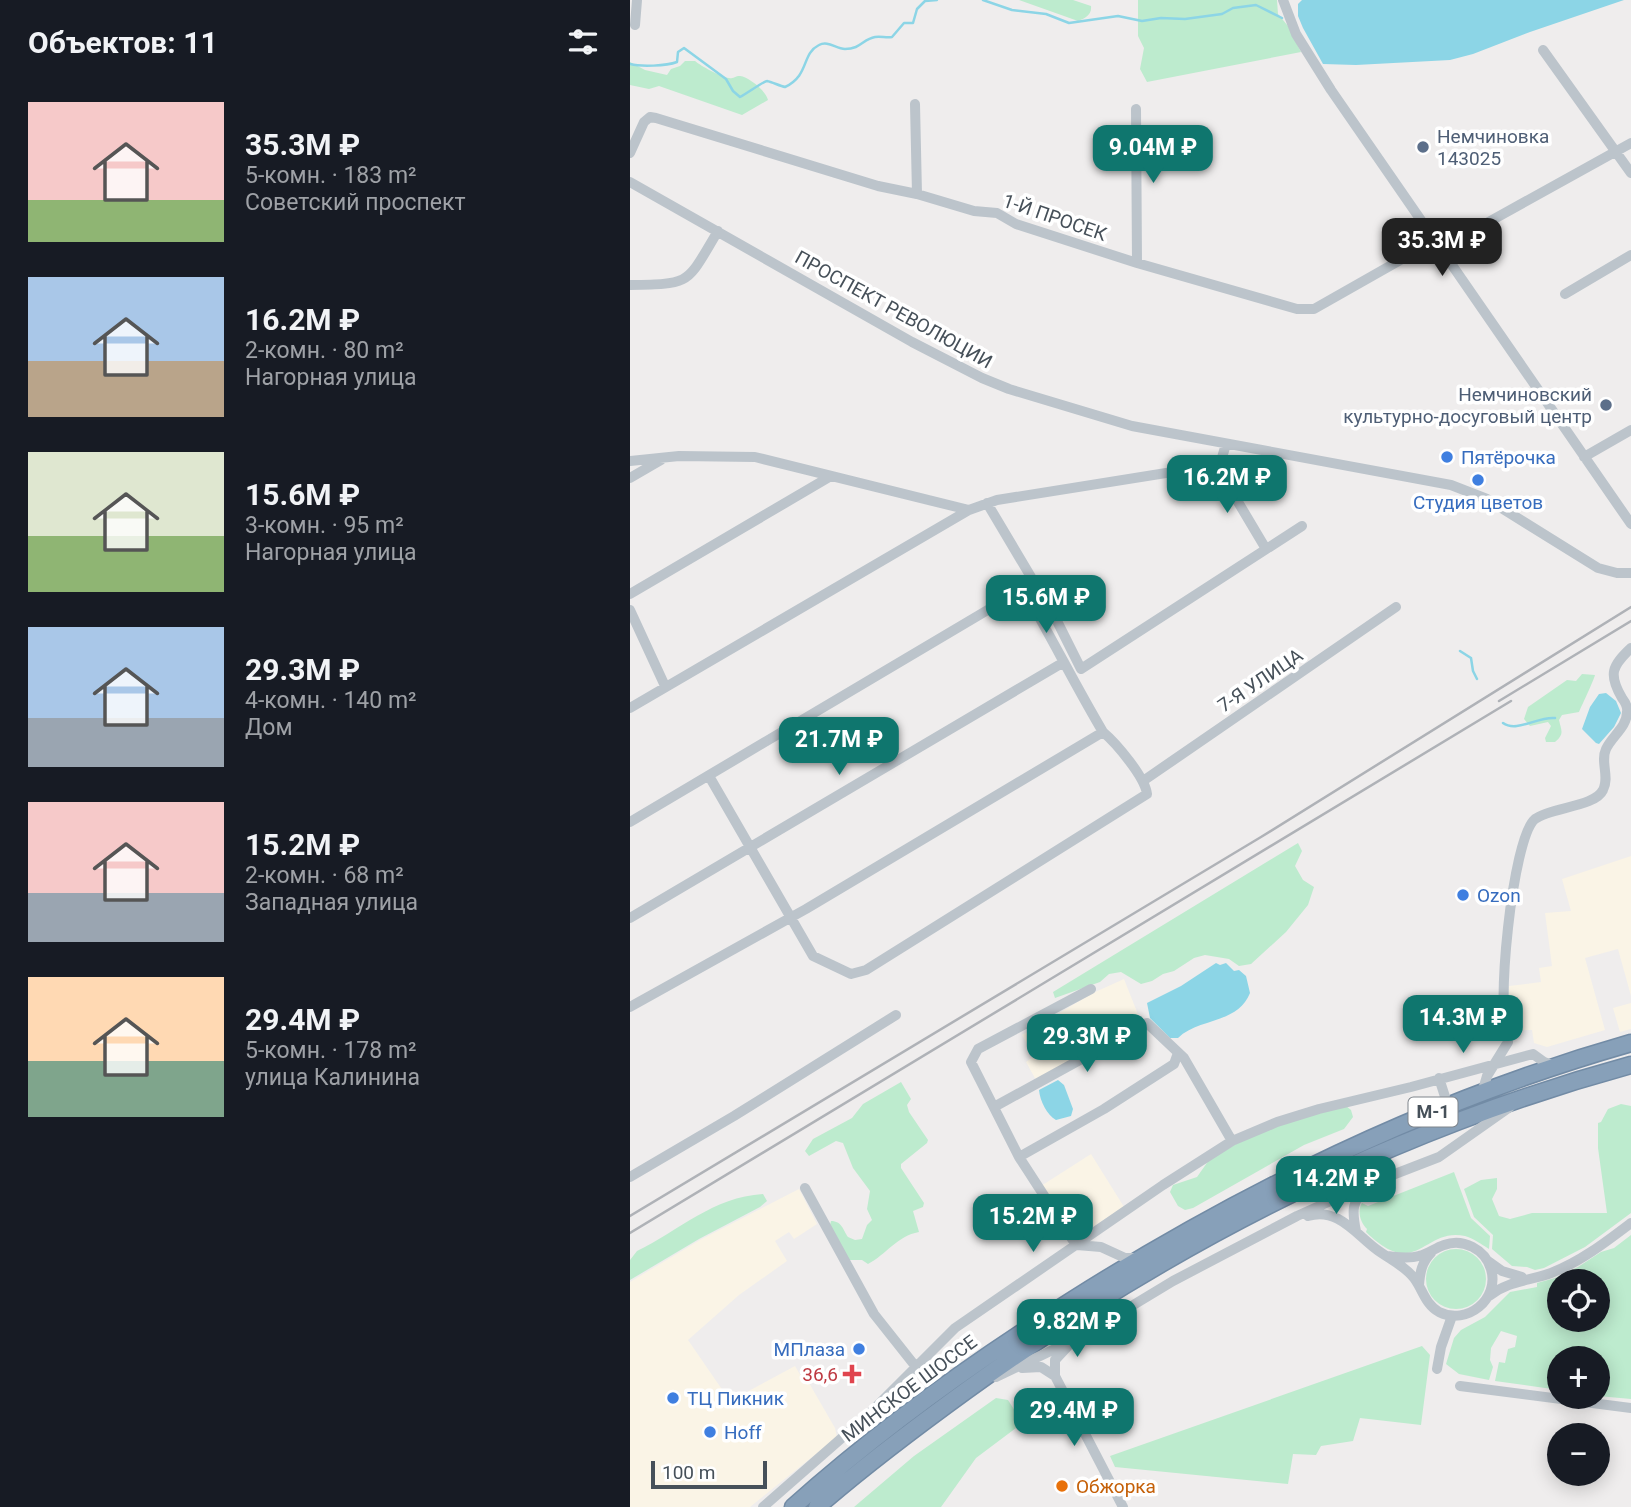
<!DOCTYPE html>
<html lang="ru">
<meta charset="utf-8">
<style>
:root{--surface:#171b24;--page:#20242c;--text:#f1f3f6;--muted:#9ea1a6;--accent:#0f766e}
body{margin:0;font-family:Roboto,sans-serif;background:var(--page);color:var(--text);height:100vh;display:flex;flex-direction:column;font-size:26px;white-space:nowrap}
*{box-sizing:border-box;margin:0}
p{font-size:23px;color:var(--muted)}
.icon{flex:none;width:38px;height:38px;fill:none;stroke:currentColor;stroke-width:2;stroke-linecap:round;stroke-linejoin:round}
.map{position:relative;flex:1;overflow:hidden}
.side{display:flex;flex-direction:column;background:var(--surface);width:630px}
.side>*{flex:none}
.fabs{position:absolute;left:917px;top:1269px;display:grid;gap:14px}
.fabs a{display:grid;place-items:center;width:63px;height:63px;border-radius:50%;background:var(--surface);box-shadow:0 4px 18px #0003;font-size:35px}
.scale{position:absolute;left:21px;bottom:18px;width:116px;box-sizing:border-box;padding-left:7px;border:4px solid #465059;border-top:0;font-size:19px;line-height:24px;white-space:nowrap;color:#465059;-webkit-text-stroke:5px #fff;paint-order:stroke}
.price{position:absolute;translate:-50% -60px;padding:0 16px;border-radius:14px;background:var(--accent);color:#fff;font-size:23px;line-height:46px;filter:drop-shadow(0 2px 4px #0008)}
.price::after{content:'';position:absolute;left:50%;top:42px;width:21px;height:16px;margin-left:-10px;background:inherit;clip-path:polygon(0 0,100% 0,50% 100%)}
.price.on{background:#222;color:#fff}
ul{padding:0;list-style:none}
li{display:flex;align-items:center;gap:21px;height:175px;padding:0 28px}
li span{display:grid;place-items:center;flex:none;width:196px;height:140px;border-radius:0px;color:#555}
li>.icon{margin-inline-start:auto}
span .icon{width:84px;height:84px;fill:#fffc;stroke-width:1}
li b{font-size:30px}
h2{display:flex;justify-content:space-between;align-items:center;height:84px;padding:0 28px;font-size:30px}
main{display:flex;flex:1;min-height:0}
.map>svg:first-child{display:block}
</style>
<main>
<section class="side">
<h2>Объектов: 11<svg class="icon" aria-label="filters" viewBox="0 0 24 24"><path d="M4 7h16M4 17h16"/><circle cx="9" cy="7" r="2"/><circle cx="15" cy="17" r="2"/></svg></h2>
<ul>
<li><span style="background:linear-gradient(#f6c9c9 70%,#8fb573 0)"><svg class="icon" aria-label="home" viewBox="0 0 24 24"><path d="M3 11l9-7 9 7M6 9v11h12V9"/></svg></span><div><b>35.3M ₽</b><p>5-комн. · 183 m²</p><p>Советский проспект</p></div></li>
<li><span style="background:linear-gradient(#a9c7e8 60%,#b9a48a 0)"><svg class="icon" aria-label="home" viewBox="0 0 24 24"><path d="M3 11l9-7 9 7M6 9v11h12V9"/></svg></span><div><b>16.2M ₽</b><p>2-комн. · 80 m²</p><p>Нагорная улица</p></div></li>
<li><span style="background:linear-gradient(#dfe7d0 60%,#8fb573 0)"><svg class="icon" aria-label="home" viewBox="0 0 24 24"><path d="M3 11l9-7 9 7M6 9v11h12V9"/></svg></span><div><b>15.6M ₽</b><p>3-комн. · 95 m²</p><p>Нагорная улица</p></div></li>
<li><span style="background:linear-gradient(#a9c7e8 65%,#9aa5b1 0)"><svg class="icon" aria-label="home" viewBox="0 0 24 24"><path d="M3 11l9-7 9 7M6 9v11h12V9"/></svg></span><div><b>29.3M ₽</b><p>4-комн. · 140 m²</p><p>Дом</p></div></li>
<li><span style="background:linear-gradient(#f6c9c9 65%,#9aa5b1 0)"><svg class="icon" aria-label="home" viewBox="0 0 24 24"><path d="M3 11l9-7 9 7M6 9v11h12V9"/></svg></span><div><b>15.2M ₽</b><p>2-комн. · 68 m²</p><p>Западная улица</p></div></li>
<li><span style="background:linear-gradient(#ffd9b3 60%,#7fa58c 0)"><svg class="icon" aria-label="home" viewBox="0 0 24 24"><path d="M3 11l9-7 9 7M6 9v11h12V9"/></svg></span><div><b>29.4M ₽</b><p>5-комн. · 178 m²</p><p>улица Калинина</p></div></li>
</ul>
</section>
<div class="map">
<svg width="1001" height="1507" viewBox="0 0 1001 1507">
<rect width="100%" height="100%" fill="#efeded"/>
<path fill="#faf4e6" d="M1001 856V996L988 949 955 958 975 1030 917 1047 904 1043 902 1030 879 1031V986L911 982 909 968 922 966 915 913 941 911 932 879Z
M494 979 511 1022 406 1080 396 1062 404 1056 392 1035 463 993Z
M1001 1003V1029L990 1032 983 1008Z
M461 1154 494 1207 445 1238 411 1186Z
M169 1189 187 1224 164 1239 159 1232 145 1241 157 1261 109 1295 58 1340 100 1401 165 1366 172 1378 175 1376 205 1428 207 1437 120 1507H0V1282L70 1240Z"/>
<path fill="#bdebce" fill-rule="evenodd" d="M389 0H443L461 6C462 15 455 18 448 21Z
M508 0H647L648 14 658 26 671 52 517 82 510 69 514 48 508 36Z
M55 61H65C71 66 91 77 99 78 105 79 104 76 110 76 119 77 136 91 138 100L112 115 29 86 19 89 0 85V62L15 70 37 75 41 69 50 66Z
M952 674 965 675C963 682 953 703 949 712L932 715 929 720C931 730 935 734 925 742H916L915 738 921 726 918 722 900 726 894 719 898 707 937 680 946 681Z
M668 843 672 851 665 866 673 880 684 887 678 905 656 932 621 964 609 966 599 959 575 955 564 958 544 971 533 974 522 981 511 984 491 972 479 974 470 982 425 998 423 992Z
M271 1082 281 1099 277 1105 279 1112 298 1140 297 1143 271 1164V1168L294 1203 293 1207 283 1211 289 1232C267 1236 257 1254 238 1264L232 1260H218L200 1225 201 1221C212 1221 213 1230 218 1237L225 1240 232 1239 237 1225 242 1220 237 1209 240 1191 223 1168 213 1143 206 1141 179 1156 175 1151 183 1139 222 1118 233 1104Z
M991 1104 1001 1106V1213L955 1247 914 1268 905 1270 897 1267 882 1266 862 1249 863 1235 844 1217 834 1189 851 1180 867 1178V1189L862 1199 869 1216 880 1219 902 1213H977L968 1148V1123L971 1122 978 1109Z
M716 1106 721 1110 723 1117 714 1129 674 1145 563 1208 555 1210 548 1206 540 1192 543 1185 567 1177 579 1160 606 1144 651 1124Z
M824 1172 841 1218 860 1236 859 1249C851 1244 843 1238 835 1236 793 1227 787 1282 736 1232L737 1229C730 1222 727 1211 732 1203L738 1206Z
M133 1194 137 1201 130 1207 69 1239 0 1280V1260L7 1251C50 1230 83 1197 133 1194Z
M1001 1235V1399L968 1396V1358H929V1390L865 1381 869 1362 875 1363 878 1349 885 1347 887 1336 871 1331 861 1348 860 1360 863 1367 859 1380 829 1374 816 1364 824 1338 831 1330 855 1317 880 1292 907 1287V1283L925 1278 948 1267 971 1252 984 1248ZM929 1281H968V1320H929Z
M796 1279a30 30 0 1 1 60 0a30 30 0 1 1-60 0Z
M792 1346 800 1355 791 1425 730 1418 723 1441 691 1446 686 1455 663 1454 658 1484 485 1467 480 1456Z
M366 1398 378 1400 391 1420 386 1428 346 1458 311 1507H224L284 1456Z"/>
<path fill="#8cd5e6" d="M672 0H994L900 32 843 54 820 60 726 65 693 64 673 28 668 16V4Z
M976 693 986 701 991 713 984 727 969 744 966 743 952 729 960 707 969 694Z
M586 963 590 965 596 963 604 971 609 970 616 976 620 993C608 1024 568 1018 548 1038H540L520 1018 517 1003 551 986Z
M428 1080 434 1085 443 1109 441 1116 426 1120C417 1115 410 1101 409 1090Z"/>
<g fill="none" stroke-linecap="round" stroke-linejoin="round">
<path stroke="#8cd5e6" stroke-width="2.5" d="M353 0 382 10 416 14 439 23 488 16 512 21 531 18 555 19 592 14 603 8 626 5 652 18
M0 64C11 67 36 66 47 62L48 52 54 48 96 79 103 91 110 97C116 94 134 81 137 81 142 82 150 86 155 87 180 75 171 54 189 45 198 40 206 49 215 49 231 49 233 39 245 37 251 36 256 38 262 37L274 23H283L287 9 295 1 307 0
M830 651 841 658 843 671 847 679
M873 723C887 733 908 716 925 718"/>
<defs>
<path id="highway" d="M163 1507C250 1429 345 1361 444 1299 617 1190 804 1099 1001 1043
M187 1507C235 1465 286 1427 337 1390 538 1245 762 1130 1001 1065"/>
</defs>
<use href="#highway" stroke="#728ba5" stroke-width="19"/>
<path stroke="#bcc4cb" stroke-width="10" d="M653 0 666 34 701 90 1001 524
M5 25 7 0
M913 50 1001 173
M285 104 287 194
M506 109 507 263
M0 153 14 122 20 117 26 118 248 186 287 194 344 211 367 213 386 224 507 263 667 309H684L774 258 806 242
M0 182 282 342 352 378 379 389 502 426 821 485 857 499 968 568 987 573H1001
M810 249 1001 143
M0 285C63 284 56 284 88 231
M935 294 1001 255
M954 457 1001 430
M0 461 49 456 125 457 339 510
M586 465 636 549
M0 478 31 460
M357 503 426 619 451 669 672 526
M0 594 201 476
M0 610 35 686
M0 708 339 510 367 500 586 465 591 461 596 444
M79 776 183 956 221 974 236 970 517 794C515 777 486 743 473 732 445 685 421 636 393 589L402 581
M513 781 766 607
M0 822 393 589
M0 918 434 662
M0 1007 176 909 473 732
M809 1078 818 1106
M852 1093 857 1076 878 1042C865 1016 882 838 905 819 921 807 965 807 973 790 980 777 970 762 976 749 982 736 997 727 997 712 998 707 995 702 992 698 978 674 982 666 1001 648
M364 1107 517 1023 554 1058 602 1141
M389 1157 474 1109 544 1064 548 1053
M0 1177 104 1116 266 1015
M175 1188 244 1314 286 1367
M678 1216C707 1207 725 1233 746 1249 759 1259 774 1265 784 1278 793 1290 795 1304 809 1312 837 1326 870 1299 861 1269 855 1249 833 1238 814 1245 805 1248 798 1254 789 1256 778 1259 768 1257 757 1256
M726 1231C722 1212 721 1199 738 1188
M446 1245 389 1157 341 1062 348 1049 461 989
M447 1245 471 1247 495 1258H508
M858 1261 872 1271 892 1277
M789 1285C790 1272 792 1262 801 1253
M859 1296C878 1281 899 1281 921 1273 950 1262 976 1242 1001 1223
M438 1346 425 1360V1376L493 1507
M392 1368 411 1367 425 1376
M807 1369 811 1347 822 1316
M366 1377 452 1336 543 1281 667 1216 734 1186 809 1157 880 1107
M830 1386 1001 1408
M133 1507 238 1415 325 1328 533 1185 602 1141 647 1122 689 1109 781 1087 903 1054 914 1062 924 1066"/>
<use href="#highway" stroke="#87a0b9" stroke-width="16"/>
<path stroke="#afb2b7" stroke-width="2.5" d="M869 701 1001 621
M0 1216 631 837 1001 607
M0 1233 881 701"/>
</g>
<g fill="#5c6f8a" stroke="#fff" stroke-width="2.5">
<circle cx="793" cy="147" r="7"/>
<circle cx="976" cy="405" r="7"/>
</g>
<g fill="#3f7fe0" stroke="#fff" stroke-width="2.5">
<circle cx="817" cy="457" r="7"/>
<circle cx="848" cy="480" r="7"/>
<circle cx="833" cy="895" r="7"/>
<circle cx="229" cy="1349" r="7"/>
<circle cx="43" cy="1398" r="7"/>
<circle cx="80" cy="1432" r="7"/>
</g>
<path fill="#e0444e" stroke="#fff" stroke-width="2.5" d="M218.5 1363.5h7v7h7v7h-7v7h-7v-7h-7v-7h7z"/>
<circle fill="#e8710a" stroke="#fff" stroke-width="2.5" cx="432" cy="1486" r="7"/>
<g text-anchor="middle" stroke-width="7" stroke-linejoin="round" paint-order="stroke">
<rect fill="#fff" stroke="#7e848b" stroke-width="2" x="778.5" y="1097.5" width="49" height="29" rx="5"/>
<g font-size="18" font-weight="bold" fill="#465059">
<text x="803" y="1118">М-1</text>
</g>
<g font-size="19" fill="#4e5e75" stroke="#fff" text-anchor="start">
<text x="807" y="143">Немчиновка<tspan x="807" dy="22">143025</tspan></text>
<text x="962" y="401" text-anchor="end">Немчиновский<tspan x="962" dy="22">культурно-досуговый центр</tspan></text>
</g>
<g font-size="19" fill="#465059" stroke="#fff">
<text transform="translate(425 217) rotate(19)" y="7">1-Й ПРОСЕК</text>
<text transform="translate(264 309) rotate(29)" y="7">ПРОСПЕКТ РЕВОЛЮЦИИ</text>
<text transform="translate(630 680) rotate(-34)" y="7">7-Я УЛИЦА</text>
<text transform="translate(279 1388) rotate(-37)" y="7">МИНСКОЕ ШОССЕ</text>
</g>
<g font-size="19" fill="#366cbe" stroke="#fff" text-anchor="start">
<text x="831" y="464">Пятёрочка</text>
<text x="848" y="509" text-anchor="middle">Студия цветов</text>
<text x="847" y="902">Ozon</text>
<text x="215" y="1356" text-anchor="end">МПлаза</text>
<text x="57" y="1405">ТЦ Пикник</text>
<text x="94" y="1439">Hoff</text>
</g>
<g font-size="19" fill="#be3a42" stroke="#fff" text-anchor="end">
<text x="208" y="1381">36,6</text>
</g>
<g font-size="19" fill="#c56008" stroke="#fff" text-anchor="start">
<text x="446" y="1493">Обжорка</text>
</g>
</g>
</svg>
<div class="fabs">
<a><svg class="icon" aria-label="locate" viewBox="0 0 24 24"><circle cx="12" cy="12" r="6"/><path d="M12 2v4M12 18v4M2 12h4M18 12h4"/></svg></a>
<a>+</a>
<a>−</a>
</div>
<div class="scale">100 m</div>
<b class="price" style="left:523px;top:185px">9.04M ₽</b>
<b class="price on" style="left:812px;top:278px">35.3M ₽</b>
<b class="price" style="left:597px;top:515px">16.2M ₽</b>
<b class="price" style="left:416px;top:635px">15.6M ₽</b>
<b class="price" style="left:209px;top:777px">21.7M ₽</b>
<b class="price" style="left:833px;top:1055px">14.3M ₽</b>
<b class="price" style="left:457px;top:1074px">29.3M ₽</b>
<b class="price" style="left:706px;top:1216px">14.2M ₽</b>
<b class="price" style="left:403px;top:1254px">15.2M ₽</b>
<b class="price" style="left:447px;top:1359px">9.82M ₽</b>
<b class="price" style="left:444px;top:1448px">29.4M ₽</b>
</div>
</main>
